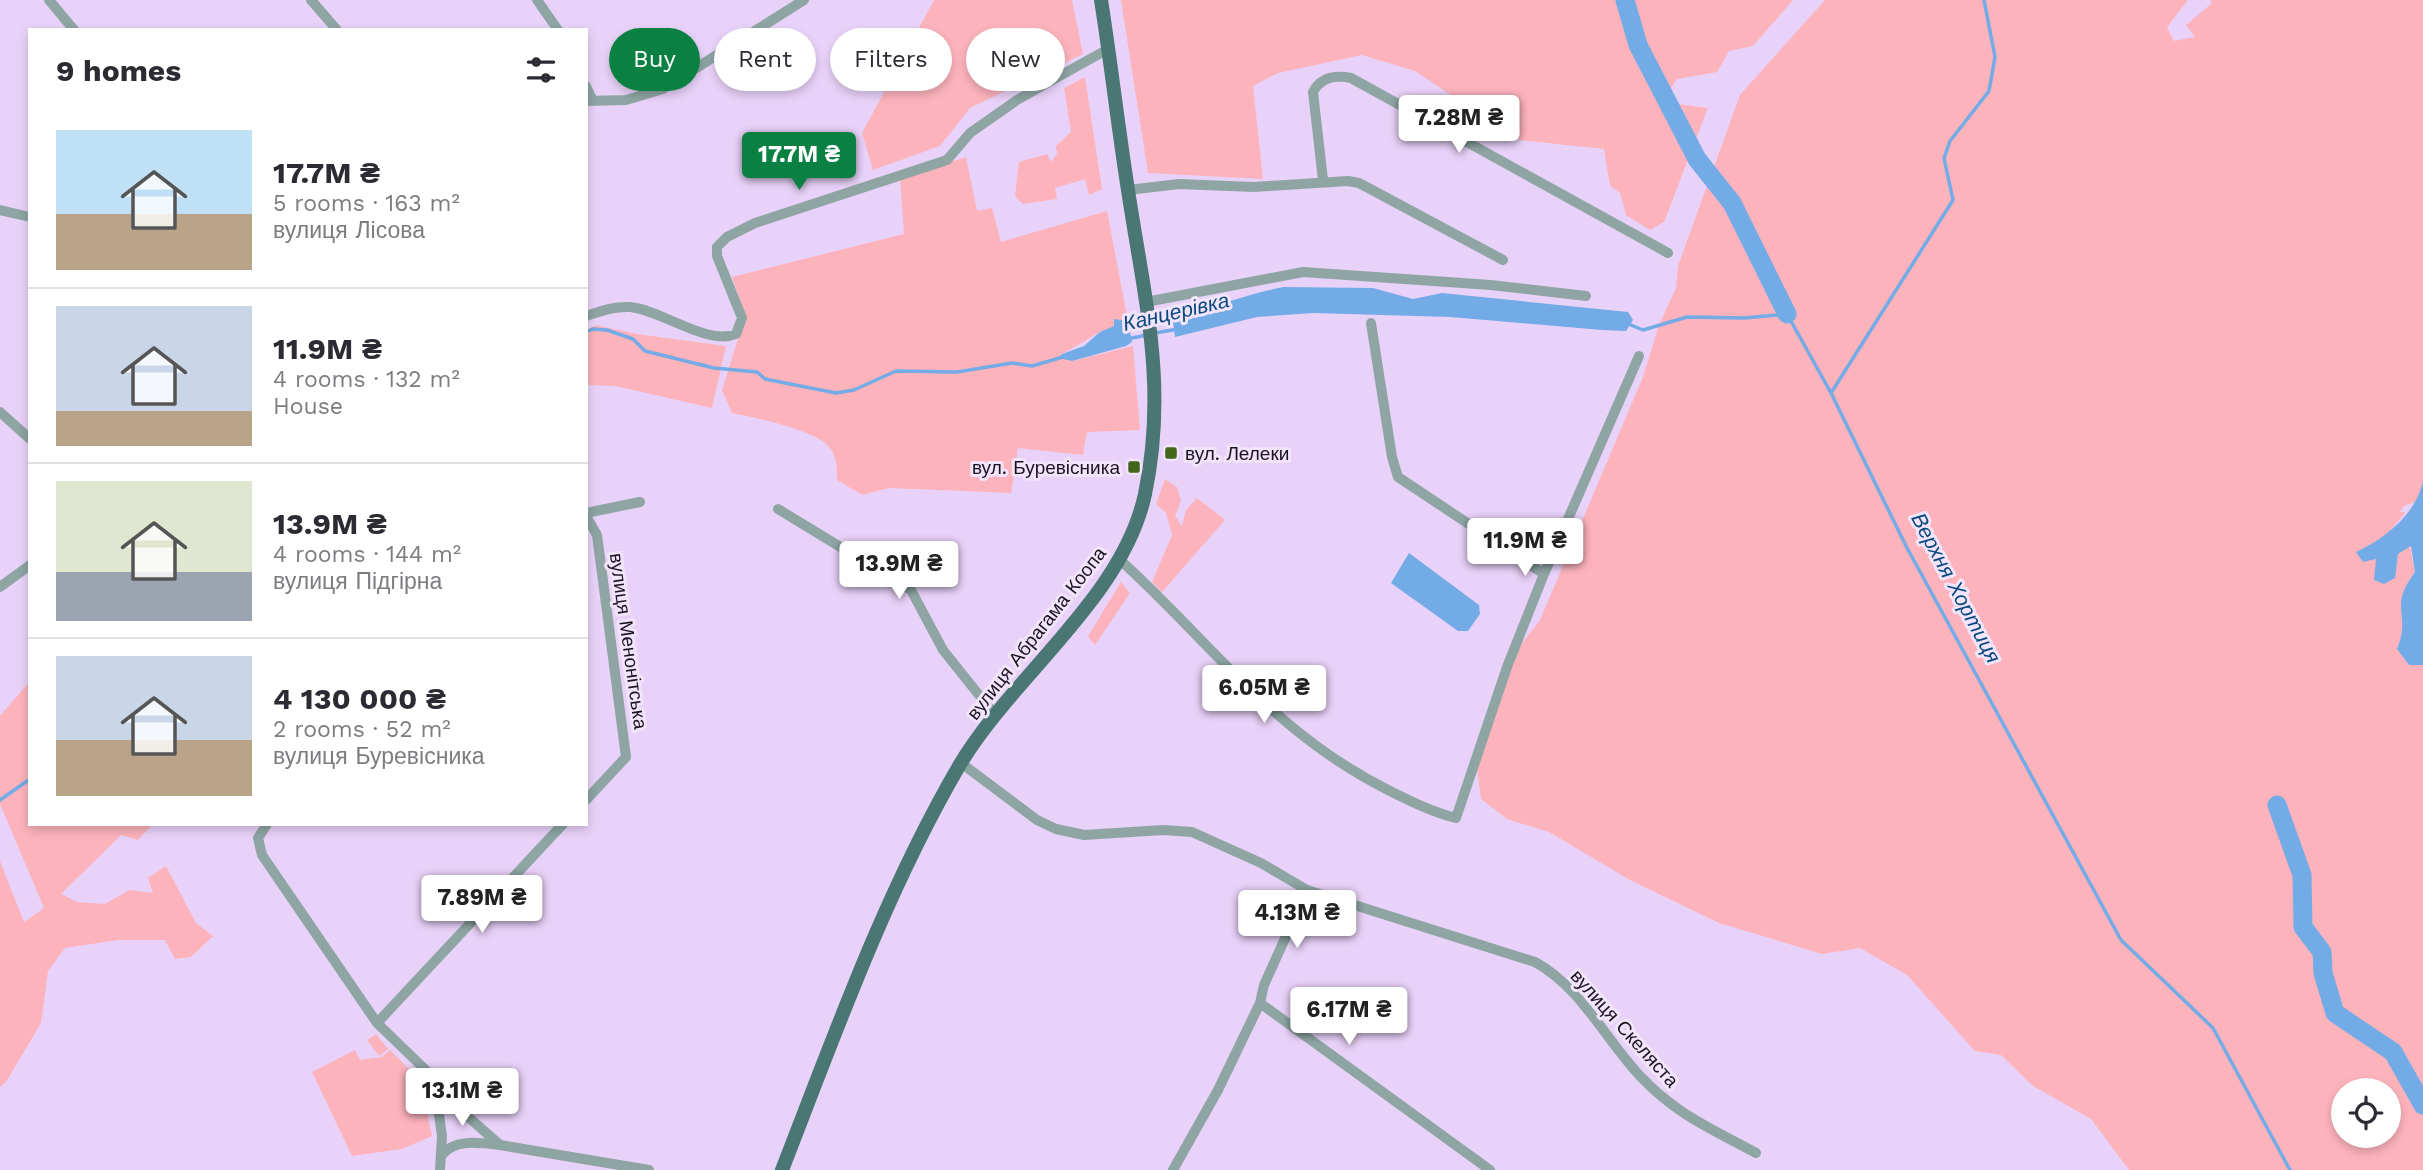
<!DOCTYPE html>
<meta charset="utf-8">
<style>
:root{--surface:#fff;--page:#f2f2f3;--text:#2b2b33;--muted:#7c7c81;--line:#e1e1e2;--accent:#0b8043}
body{margin:0;font-family:"Work Sans",sans-serif;background:var(--page);color:var(--text);height:100vh;display:flex;flex-direction:column;font-size:26px;white-space:nowrap}
*{box-sizing:border-box;margin:0}
p{font-size:23px;color:var(--muted)}
.icon{flex:none;width:38px;height:38px;fill:none;stroke:currentColor;stroke-width:2;stroke-linecap:round;stroke-linejoin:round}
.map{position:relative;flex:1;overflow:hidden}
.details{position:absolute;left:28px;top:28px;width:560px;height:798px;display:flex;flex-direction:column;background:var(--surface);border-radius:0px;box-shadow:0 4px 10px #0003}
.details>*{flex:none}
.top-card{position:absolute;left:609px;top:28px;width:665px;height:63px;display:flex;gap:14px}
.tools{position:absolute;left:2331px;top:1078px;display:grid;gap:14px}
.tools a{display:grid;place-items:center;width:70px;height:70px;border-radius:50%;background:var(--surface);box-shadow:0 4px 10px #0003;font-size:35px}
.price{position:absolute;translate:-50% -60px;padding:0 16px;border-radius:7px;background:#fff;color:#222;font-size:23px;line-height:46px;filter:drop-shadow(0 2px 4px #0008)}
.price::after{content:'';position:absolute;left:50%;top:42px;width:21px;height:16px;margin-left:-10px;background:inherit;clip-path:polygon(0 0,100% 0,50% 100%)}
.price.selected{background:var(--accent);color:#fff}
ul{padding:0;list-style:none}
li{display:flex;align-items:center;gap:21px;height:175px;padding:0 28px}
li+li{border-top:2px solid var(--line)}
li span{display:grid;place-items:center;flex:none;width:196px;height:140px;border-radius:0px;color:#555}
li>.icon{margin-inline-start:auto}
span .icon{width:84px;height:84px;fill:#fffc;stroke-width:1}
li b{font-size:30px}
h2{display:flex;justify-content:space-between;align-items:center;height:84px;padding:0 28px;font-size:30px}
.chip{padding:0 24px;border-radius:32px;background:var(--surface);box-shadow:0 4px 10px #0003;font-size:24px;line-height:63px}
.chip.selected{background:var(--accent);color:#fff}
.map>svg:first-child{display:block}
</style>
<div class="map">
<svg width="2423" height="1170" viewBox="0 0 2423 1170">
<rect width="100%" height="100%" fill="#e9d2f9"/>
<path fill="#fdb3bc" fill-rule="evenodd" d="M934 0H1072L1083 54 970 108 940 146 873 170 862 133Z
M1121 0H1793L1753 46 1729 51 1717 72 1677 79 1671 88 1678 104 1708 108 1664 222 1650 230 1626 215 1620 193 1610 186 1604 149 1519 140 1495 115 1470 108 1415 71 1362 55 1278 73 1253 86 1263 179 1148 173Z
M1825 0H2188L2167 27 2174 41 2195 37 2186 25 2211 4V0H2423V480L2420 500 2404 506 2400 512H2406L2383 539 2376 559 2394 578 2398 554 2410 546 2415 572C2387 609 2412 612 2397 649L2409 665H2423V1170H2129L2091 1119 2033 1086 2001 1055 1975 1051 1907 975 1860 948 1822 954 1719 923 1630 880 1549 832 1507 819 1481 799 1476 761 1520 646 1540 620 1643 377 1659 325 1676 288 1678 266 1740 95ZM2343 1090H2389V1136H2343Z
M1085 77 1102 189 1089 195 1085 179 1055 188 1057 199 1023 204 1015 196 1019 162 1047 154 1051 162 1057 154 1056 146 1071 132 1064 88Z
M966 157 977 211 992 208 1001 242 1107 211 1128 321 1100 332 1062 354 1072 361 1133 346 1140 430 1087 432 1083 455 1018 448 1011 493 889 488 862 495 837 480C837 469 837 457 830 448 815 429 756 418 732 413L722 390 745 316 732 277 904 234 900 178Z
M596 325 637 334 726 346 712 408 615 386 586 385V330Z
M1165 479 1177 487 1181 501 1175 516 1182 526 1186 510 1197 498 1225 520 1162 592 1152 582 1172 535 1166 513 1156 504Z
M1121 582 1130 593 1095 645 1088 636Z
M30 681V824H153L138 840 121 835 61 894 77 902 105 904 129 890 153 893 148 878 166 866 196 923 213 936 191 957 175 959 165 940H118L65 948 48 971 41 1023 6 1082 0 1087V861L24 922 44 908 0 804V716Z
M376 1034 388 1049 379 1056 367 1040Z
M355 1050 360 1060 382 1057 390 1050 420 1080 432 1136 402 1149 352 1156 312 1072Z"/>
<path fill="#73abe7" d="M1284 287 1373 288 1413 299 1442 293 1628 312 1633 320 1626 331 1602 330 1450 317 1313 313 1257 317 1175 337 1172 313C1211 310 1245 294 1284 287Z
M1114 319 1128 321 1132 342 1126 346 1072 361 1059 358 1062 354 1084 346 1100 332 1114 326Z
M2423 480V665H2409L2397 649C2412 612 2387 609 2415 572L2411 546 2398 554 2395 578 2384 584 2374 580 2376 559 2363 562 2356 552C2386 538 2417 513 2423 480Z
M1409 553 1479 605 1480 614 1468 631H1458L1391 583Z"/>
<g fill="none" stroke-linecap="round" stroke-linejoin="round">
<path stroke="#73abe7" stroke-width="3.5" d="M1984 0 1995 57 1989 91 1950 141 1944 158 1953 200 1831 393 1906 546 2121 940 2213 1028 2290 1170
M1626 323 1643 330 1687 317 1744 318 1787 314 1831 393
M586 332 593 329 607 330 633 339 645 351 714 368 757 372 765 379 836 393 854 390 896 371 957 372 1012 363 1032 366 1063 357
M1155 333 1178 329
M1127 339 1147 335
M0 800 30 779"/>
<path stroke="#73abe7" stroke-width="19" d="M1625 0 1638 45 1697 159 1732 203 1787 314
M2277 805 2302 875 2303 927 2322 952 2323 973 2335 1013 2393 1052 2423 1105"/>
<path stroke="#8ea5a3" stroke-width="10" d="M49 0 74 30
M311 0 337 30
M537 0 558 30
M586 86 593 101
M586 101 626 100 663 89 804 0
M1323 180 1313 92C1321 77 1335 75 1351 78L1668 253
M1128 190 1179 184 1254 187 1348 181 1359 183 1503 260
M0 210 30 217
M1146 302 1303 272 1491 285 1586 296
M586 316C601 311 614 306 630 307 662 310 707 346 736 334L742 318 717 256V247L727 237 755 223 947 160 970 133 1017 100 1108 49
M1371 323 1392 457 1398 477 1544 574
M0 412 30 439
M778 509 911 590 943 650 995 715
M586 513 640 502
M586 516 597 535 626 757 586 800
M1119 559C1212 643 1271 731 1388 790 1410 801 1432 812 1456 818L1507 667 1544 574 1639 356
M0 587 30 565
M961 763 1037 820 1056 829 1084 835 1163 830 1192 832 1261 863 1307 890 1535 962C1581 987 1605 1039 1640 1076 1677 1115 1710 1128 1756 1153
M267 824 258 838 262 855 377 1023 434 1078 466 1115 500 1145 649 1170
M1260 1003 1490 1170
M377 1023 563 824
M434 1079 442 1136 440 1170
M442 1155C455 1138 481 1143 500 1145
M1173 1170 1218 1090 1260 1003 1264 985 1307 890"/>
<path stroke="#4a7673" stroke-width="14" d="M782 1170C835 1034 885 893 959 766 1011 677 1123 598 1145 494 1168 385 1144 297 1128 190 1118 127 1111 63 1101 0"/>
</g>
<g fill="#42641b" stroke="#f1e4fb" stroke-width="2.5">
<rect x="1164" y="446" width="14" height="14" rx="3.5"/>
<rect x="1127" y="460" width="14" height="14" rx="3.5"/>
</g>
<g text-anchor="middle" stroke-width="6" stroke-linejoin="round" paint-order="stroke">
<g font-size="19" fill="#1b1321" stroke="#f1e4fb" text-anchor="start">
<text x="1185" y="460">вул. Лелеки</text>
<text x="1120" y="474" text-anchor="end">вул. Буревісника</text>
</g>
<g font-size="19" fill="#1b1321" stroke="#f1e4fb">
<text transform="translate(1036 633) rotate(-52)" y="7">вулиця Абрагама Коопа</text>
<text transform="translate(629 641) rotate(82)" y="7">вулиця Менонітська</text>
<text transform="translate(1625 1028) rotate(48)" y="7">вулиця Скеляста</text>
</g>
<g font-size="21" font-style="italic" fill="#09487e" stroke="#f1e4fb">
<text transform="translate(1176 312) rotate(-13)" y="7">Канцерівка</text>
<text transform="translate(1956 588) rotate(62)" y="7">Верхня Хортиця</text>
</g>
</g>
</svg>
<div class="tools">
<a><svg class="icon" aria-label="locate" viewBox="0 0 24 24"><circle cx="12" cy="12" r="6"/><path d="M12 2v4M12 18v4M2 12h4M18 12h4"/></svg></a>
</div>
<b class="price" style="left:1459px;top:155px">7.28M ₴</b>
<b class="price selected" style="left:799px;top:192px">17.7M ₴</b>
<b class="price" style="left:1525px;top:578px">11.9M ₴</b>
<b class="price" style="left:899px;top:601px">13.9M ₴</b>
<b class="price" style="left:1264px;top:725px">6.05M ₴</b>
<b class="price" style="left:482px;top:935px">7.89M ₴</b>
<b class="price" style="left:1297px;top:950px">4.13M ₴</b>
<b class="price" style="left:1349px;top:1047px">6.17M ₴</b>
<b class="price" style="left:462px;top:1128px">13.1M ₴</b>
<div class="top-card">
<a class="chip selected">Buy</a>
<a class="chip">Rent</a>
<a class="chip">Filters</a>
<a class="chip">New</a>
</div>
<section class="details">
<h2>9 homes<svg class="icon" aria-label="filters" viewBox="0 0 24 24"><path d="M4 7h16M4 17h16"/><circle cx="9" cy="7" r="2"/><circle cx="15" cy="17" r="2"/></svg></h2>
<ul>
<li><span style="background:linear-gradient(#bfe0f5 60%,#b9a48a 0)"><svg class="icon" aria-label="home" viewBox="0 0 24 24"><path d="M3 11l9-7 9 7M6 9v11h12V9"/></svg></span><div><b>17.7M ₴</b><p>5 rooms · 163 m²</p><p>вулиця Лісова</p></div></li>
<li><span style="background:linear-gradient(#c9d6e8 75%,#b9a48a 0)"><svg class="icon" aria-label="home" viewBox="0 0 24 24"><path d="M3 11l9-7 9 7M6 9v11h12V9"/></svg></span><div><b>11.9M ₴</b><p>4 rooms · 132 m²</p><p>House</p></div></li>
<li><span style="background:linear-gradient(#dfe7d0 65%,#9aa5b1 0)"><svg class="icon" aria-label="home" viewBox="0 0 24 24"><path d="M3 11l9-7 9 7M6 9v11h12V9"/></svg></span><div><b>13.9M ₴</b><p>4 rooms · 144 m²</p><p>вулиця Підгірна</p></div></li>
<li><span style="background:linear-gradient(#c9d6e8 60%,#b9a48a 0)"><svg class="icon" aria-label="home" viewBox="0 0 24 24"><path d="M3 11l9-7 9 7M6 9v11h12V9"/></svg></span><div><b>4 130 000 ₴</b><p>2 rooms · 52 m²</p><p>вулиця Буревісника</p></div></li>
</ul>
</section>
</div>
